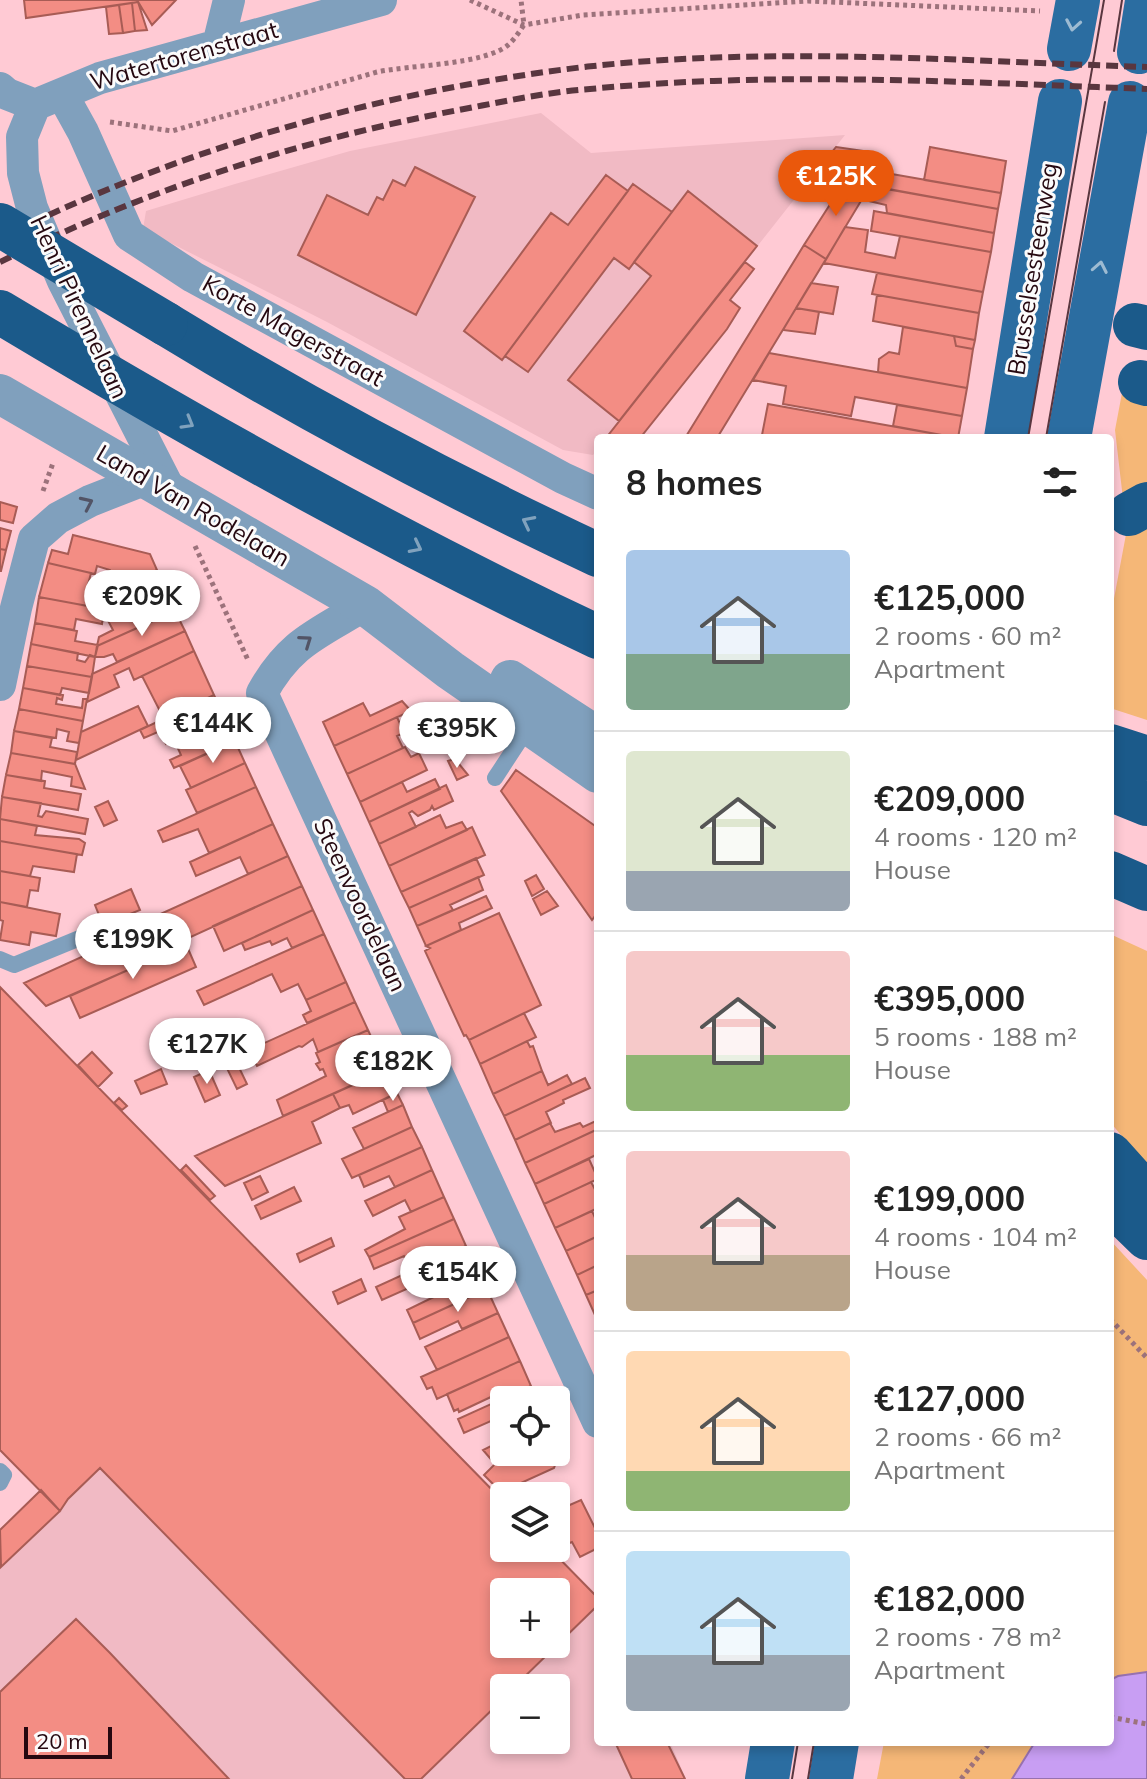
<!DOCTYPE html>
<meta charset="utf-8">
<style>
:root{--surface:#fff;--page:#f6f6f6;--text:#222;--muted:#767676;--line:#e0e0e0;--accent:#ea580c}
body{margin:0;font-family:Mulish,sans-serif;background:var(--page);color:var(--text);height:100vh;display:flex;flex-direction:column;font-size:30px;white-space:nowrap}
*{box-sizing:border-box;margin:0}
p{font-size:26px;color:var(--muted)}
.icon{flex:none;width:44px;height:44px;fill:none;stroke:currentColor;stroke-width:2;stroke-linecap:round;stroke-linejoin:round}
.map{position:relative;flex:1;overflow:hidden}
.panel{position:absolute;left:594px;top:434px;width:520px;height:1312px;display:flex;flex-direction:column;background:var(--surface);border-radius:8px;box-shadow:0 4px 12px #0003}
.panel>*{flex:none}
.buttons{position:absolute;left:490px;top:1386px;display:grid;gap:16px}
.buttons a{display:grid;place-items:center;width:80px;height:80px;border-radius:8px;background:var(--surface);box-shadow:0 4px 12px #0003;font-size:40px}
.scale{position:absolute;left:24px;bottom:20px;width:88px;box-sizing:border-box;padding-left:8px;border:4px solid #250810;border-top:0;font-size:22px;line-height:28px;white-space:nowrap;color:#250810;-webkit-text-stroke:6px #fbfbfb;paint-order:stroke}
.price{position:absolute;translate:-50% -68px;padding:0 18px;border-radius:28px;background:#fff;color:#222;font-size:26px;line-height:52px;filter:drop-shadow(0 2px 4px #0008)}
.price::after{content:'';position:absolute;left:50%;top:48px;width:24px;height:18px;margin-left:-12px;background:inherit;clip-path:polygon(0 0,100% 0,50% 100%)}
.price.on{background:var(--accent);color:#fff}
ul{padding:0;list-style:none}
li{display:flex;align-items:center;gap:24px;height:200px;padding:0 32px}
li+li{border-top:2px solid var(--line)}
li span{display:grid;place-items:center;flex:none;width:224px;height:160px;border-radius:8px;color:#555}
li>.icon{margin-inline-start:auto}
span .icon{width:96px;height:96px;fill:#fffc;stroke-width:1}
li b{font-size:34px}
h2{display:flex;justify-content:space-between;align-items:center;height:96px;padding:0 32px;font-size:34px}
.map>svg:first-child{display:block}
</style>
<div class="map">
<svg width="1147" height="1779" viewBox="0 0 1147 1779">
<rect width="100%" height="100%" fill="#ffcad4"/>
<path fill="#f1bac4" fill-rule="evenodd" d="M541 113 591 153 845 135 606 438H598V449L593 455 563 450 327 322 143 229 146 211 235 184 350 151Z
M0 987 504 1548 598 1598V1742H670L686 1779H0V1569L60 1511 41 1490ZM504 1592H556V1644H504ZM504 1688H556V1740H504Z"/>
<path fill="#f5b777" d="M1122 393 1147 397V482L1123 499 1115 430Z
M1147 516V720L1110 708V620L1127 529Z
M1110 934 1147 951V1166L1110 1122Z
M1110 1240 1147 1280V1779H877L884 1742H1110Z"/>
<path fill="#c89ef3" stroke="#9771af" stroke-width="2" d="M1147 1672V1779H1012L1035 1742H1110V1680L1118 1676Z"/>
<path fill="#f38d84" stroke="#a85c55" stroke-width="2" fill-rule="evenodd" d="M24 0H137L138 2 26 18Z
M137 0H176L152 25Z
M138 2 147 30 135 31 132 3Z
M132 3 135 31 123 33 119 5Z
M119 5 123 33 109 34 106 7Z
M836 147 871 152 868 170 824 162Z
M930 147 1006 161 1001 193 924 180Z
M415 167 475 197 416 315 298 255 327 195 368 215 377 197 383 200 393 180 405 186Z
M886 173 1001 193 998 209 883 188Z
M606 175 628 191 502 360 464 331 551 213 568 225Z
M845 181 870 186 826 259 804 245Z
M633 184 672 212 629 269 614 258 528 372 505 356Z
M875 187 998 209 994 233 887 213 886 205 869 201Z
M688 191 757 246 619 421 568 380 651 276 634 262Z
M874 211 994 233 991 252 871 231Z
M845 227 868 230 865 252 895 258 900 236 991 252 983 292 824 263Z
M804 245 826 259 717 438H685Z
M745 262 754 269 730 300 740 308 727 329 640 438H606Z
M877 273 983 292 979 313 872 294Z
M811 283 838 287 833 314 796 308Z
M877 295 979 313 975 340 873 321Z
M796 308 819 312 815 334 783 330Z
M903 327 954 336 956 346 973 349 967 388 878 372 879 359 889 352 899 354Z
M954 336 975 340 973 349 956 346Z
M769 353 967 388 962 416 855 397 851 416 783 404 786 386 753 380Z
M768 404 958 438H781L762 435Z
M897 405 962 416 958 438 893 426Z
M0 502 17 507 13 523 0 520Z
M0 528 11 531 6 550 0 549Z
M73 535 150 554 157 570 119 589 110 570 97 566 95 574 48 563 52 550 68 554Z
M0 549 6 550 1 571H0Z
M48 563 91 573 88 585 108 590 104 609 39 597Z
M157 570 175 611 97 646 99 637 113 630 104 613 106 601 124 594 121 587Z
M39 597 104 609 102 624 76 619 74 630 35 623Z
M175 611 185 631 117 662 113 654 104 657H95L97 646Z
M35 623 77 631 75 641 98 645 95 657 31 644Z
M185 631 194 651 134 680 129 668 114 675 119 687 87 702 92 674Z
M31 644 78 653 77 660 85 662 90 655 95 657 92 677 27 666Z
M194 651 214 695 164 719 142 676Z
M27 666 92 677 89 693 62 688 60 695 23 688Z
M23 688 63 695 62 700 57 698 56 704 82 708 83 699H87L83 721 19 709Z
M214 695 224 717 166 744 160 731 144 738 140 730Z
M402 701 411 711 334 746 323 722 363 703 370 716Z
M138 706 148 726 76 760 81 732Z
M19 709 83 721 79 743 67 741 69 732 57 729 56 738 14 731Z
M224 717 235 741 174 768 170 760 181 755 174 740Z
M397 717 404 733 397 736 403 748 347 774 334 746Z
M14 731 52 738 50 747 77 752 75 764 11 753Z
M235 741 245 763 191 788 180 766Z
M405 747 411 757 419 753 427 770 360 802 347 774Z
M11 753 75 764 85 789 71 786 72 777 42 771 41 781 6 775Z
M455 759 468 775 457 780 448 761Z
M245 763 256 787 197 813 186 790Z
M516 770 598 828V912L592 920 501 791Z
M6 775 45 781 44 788 81 794 78 810 2 797Z
M435 779 440 789 369 822 360 802 402 782 407 792Z
M446 785 453 801 434 810 432 806 430 810 418 816 412 811 409 813 416 827 379 844 369 822Z
M256 787 273 824 209 853 198 829 163 842 158 831Z
M2 797 41 803 38 816 42 817 46 811 88 819 85 834 0 819Z
M108 801 117 820 104 826 95 807Z
M440 815 446 828 462 822 467 830 389 866 379 844Z
M0 819 37 826 35 835 79 839 85 843 82 855 0 841Z
M273 824 288 856 248 874 240 857 196 876 190 862Z
M472 827 485 855 401 892 389 866Z
M0 841 77 854 74 872 33 866 30 876 0 871Z
M288 856 302 886 158 952 145 921Z
M476 858 484 875 409 908 401 892Z
M0 871 40 878 38 891 30 890 27 907 0 902Z
M536 875 544 889 532 896 525 881Z
M478 877 483 890 450 905 453 910 417 926 409 908Z
M302 886 313 910 224 951 213 926Z
M131 889 140 910 103 925 95 905Z
M547 891 558 906 541 915 533 899Z
M486 896 492 908 459 923 461 930 426 946 417 926Z
M0 902 60 914 56 936 31 932 29 945 0 940 3 921 0 920Z
M313 910 324 934 292 948 287 938 272 945 270 941 245 950 242 943Z
M499 913 541 1005 469 1040 466 1035 464 1036 425 951 430 948 426 946Z
M150 933 160 956 46 1006 24 983 99 949 102 955Z
M324 934 346 982 306 1000 298 984 281 992 272 974 204 1005 197 991Z
M186 944 196 967 80 1018 70 996Z
M346 982 355 1002 307 1023 303 1015 311 1011 306 1000Z
M0 987 504 1502V1548H549L598 1598V1605L513 1688H504V1698L421 1779H405L100 1468 68 1499 60 1511 0 1450ZM504 1592H556V1644H504Z
M355 1002 368 1030 318 1052 313 1039 302 1047 299 1046 257 1066 249 1050Z
M524 1013 536 1037 480 1064 469 1040Z
M368 1030 386 1070 283 1116 277 1100 326 1076 323 1069 320 1070 316 1064 320 1062 316 1053Z
M527 1041 530 1047 533 1046 542 1071 493 1094 480 1064Z
M92 1052 112 1073 98 1087 78 1065Z
M232 1053 247 1084 237 1089 222 1058Z
M161 1069 167 1084 141 1094 135 1081Z
M209 1070 220 1095 205 1102 194 1077Z
M386 1070 397 1093 353 1114 349 1105 340 1108 333 1094Z
M542 1071 548 1085 567 1075 572 1084 504 1116 493 1094Z
M585 1078 590 1088 563 1100 564 1103 546 1112 551 1123 515 1140 504 1116Z
M397 1093 403 1105 388 1112 383 1100Z
M333 1094 340 1108 312 1122 321 1143 225 1186 195 1156Z
M119 1098 127 1106 122 1110 114 1103Z
M403 1105 412 1127 364 1149 353 1128Z
M598 1120V1129L525 1163 515 1140 550 1123 555 1132 580 1123 583 1127Z
M412 1127 422 1147 352 1178 342 1159Z
M598 1129V1154L535 1184 525 1163Z
M422 1147 432 1170 395 1187 389 1176 364 1187 359 1175Z
M589 1159 598 1179 544 1204 535 1184Z
M186 1165 215 1196 210 1200 181 1170Z
M432 1170 444 1197 411 1212 405 1200 373 1216 365 1201Z
M260 1176 268 1192 252 1200 244 1183Z
M591 1182 598 1195V1208L555 1228 544 1204Z
M294 1187 301 1201 261 1219 255 1206Z
M444 1197 454 1219 369 1257 365 1250 405 1229 399 1217Z
M592 1211 596 1220 598 1219V1236L566 1251 555 1228Z
M454 1219 466 1246 417 1268 412 1259 407 1261 404 1256 374 1269 369 1257Z
M598 1236V1265L577 1275 566 1251Z
M331 1238 334 1246 300 1262 297 1254Z
M466 1246 476 1268 425 1290 422 1282 382 1300 376 1287Z
M598 1265V1290L586 1295 577 1275Z
M476 1268 487 1289 413 1323 407 1310 444 1292 440 1284Z
M361 1279 366 1291 338 1304 333 1292Z
M487 1289 498 1313 462 1329 458 1321 420 1339 413 1323Z
M598 1290V1314L595 1315 586 1295Z
M498 1313 509 1337 437 1370 425 1347Z
M509 1337 520 1361 437 1399 432 1387 427 1389 421 1377Z
M520 1361 531 1386 495 1402 493 1396 459 1412 458 1409 454 1411 447 1394Z
M531 1386 537 1400H504V1421L502 1416 464 1433 458 1419Z
M556 1439 563 1454 558 1457 554 1468 501 1492 484 1475 495 1464 523 1452H556Z
M495 1444 497 1447 504 1444V1452H523L495 1464 483 1450Z
M41 1490 60 1511 1 1567 0 1530Z
M581 1500 596 1530 598 1544 594 1550 580 1557 572 1542 567 1544 561 1534 556 1536V1511Z
M76 1619 110 1653 229 1779H0V1692Z
M615 1742H667L685 1779H632Z"/>
<g fill="none" stroke-linecap="round" stroke-linejoin="round">
<path stroke="#9c727b" stroke-width="5" stroke-dasharray="4 4" stroke-linecap="butt" d="M470 0 524 25 583 15 808 1 1040 11
M110 122 172 131 377 72C409 65 484 65 508 45 514 40 519 32 524 25L521 0
M43 491 53 463
M195 546 248 660
M1110 1319 1147 1358
M1110 1717 1147 1724
M961 1779 990 1742"/>
<path stroke="#80a0bd" stroke-width="16" d="M495 778 529 726
M0 959 14 965 92 933
M0 1471 4 1475 0 1483"/>
<path stroke="#80a0bd" stroke-width="32" d="M218 45 229 0
M0 88 7 94 35 105
M62 94 83 132 129 235 193 277 563 478 598 494
M42 102 100 78 381 0
M35 105 22 137 23 173 32 208 63 281 172 494
M365 605C318 634 290 642 262 693L598 1422
M0 685 16 608 34 539 58 518 90 501 146 479"/>
<path stroke="#80a0bd" stroke-width="40" d="M0 394 365 605 450 670 598 773
M510 680 598 737"/>
<path stroke="#2b6da1" stroke-width="44" d="M1069 49 1078 0
M1139 52 1147 1
M1006 438 1060 101
M1069 438 1130 103
M767 1779 773 1742
M831 1779 837 1742"/>
<path stroke="#1b5a8a" stroke-width="44" d="M166 324C305 409 451 486 598 555
M1135 325 1147 328
M1140 382 1147 384
M1129 514 1147 504
M1110 746 1147 758
M1110 789 1147 804
M1110 873 1147 889
M1110 1154 1147 1195
M1110 1202 1147 1238"/>
<path stroke="#59363f" stroke-width="2" d="M1114 51 1122 0
M1028 438 1104 0
M1046 438 1105 102
M792 1779 798 1742
M808 1779 814 1742"/>
<path stroke="#59363f" stroke-width="6" stroke-dasharray="12 6" stroke-linecap="butt" d="M0 238C183 148 381 91 584 67 770 46 960 61 1147 67
M0 262C147 189 303 139 464 109 506 101 548 92 590 89 775 71 961 82 1147 89"/>
<path stroke="#1b5a8a" stroke-width="44" d="M0 225 166 324
M0 312C195 429 392 540 598 637"/>
</g>
<defs><path id="oneway-chevron" d="M-2-3.5L2.5 0L-2 3.5" fill="none" stroke-width="1.6" stroke-linecap="round" stroke-linejoin="round" transform="scale(2)"/></defs>
<g stroke="#9dbbd2">
<use href="#oneway-chevron" transform="translate(1073 25) rotate(100)"/>
<use href="#oneway-chevron" transform="translate(1100 267) rotate(-79)"/>
</g>
<g stroke="#80a2bd">
<use href="#oneway-chevron" transform="translate(188 423) rotate(30)"/>
<use href="#oneway-chevron" transform="translate(528 522) rotate(-153)"/>
<use href="#oneway-chevron" transform="translate(416 547) rotate(27)"/>
</g>
<g stroke="#525466">
<use href="#oneway-chevron" transform="translate(87 503) rotate(-25)"/>
<use href="#oneway-chevron" transform="translate(306 641) rotate(-35)"/>
</g>
<g text-anchor="middle" stroke-width="6" stroke-linejoin="round" paint-order="stroke">
<g font-size="24" fill="#250810" stroke="#fbfbfb">
<text transform="translate(184 56) rotate(-16)" y="8">Watertorenstraat</text>
<text transform="translate(1033 269) rotate(-81)" y="8">Brusselsesteenweg</text>
<text transform="translate(79 307) rotate(65)" y="8">Henri Pirennelaan</text>
<text transform="translate(293 331) rotate(29)" y="8">Korte Magerstraat</text>
<text transform="translate(193 506) rotate(30)" y="8">Land Van Rodelaan</text>
<text transform="translate(360 905) rotate(65)" y="8">Steenvoordelaan</text>
</g>
</g>
</svg>
<div class="buttons">
<a><svg class="icon" aria-label="locate" viewBox="0 0 24 24"><circle cx="12" cy="12" r="6"/><path d="M12 2v4M12 18v4M2 12h4M18 12h4"/></svg></a>
<a><svg class="icon" aria-label="layers" viewBox="0 0 24 24"><path d="M12 4l9 5-9 5-9-5zM3 14l9 5 9-5"/></svg></a>
<a>+</a>
<a>−</a>
</div>
<div class="scale">20 m</div>
<b class="price on" style="left:836px;top:218px">€125K</b>
<b class="price" style="left:142px;top:638px">€209K</b>
<b class="price" style="left:213px;top:765px">€144K</b>
<b class="price" style="left:457px;top:770px">€395K</b>
<b class="price" style="left:133px;top:981px">€199K</b>
<b class="price" style="left:207px;top:1086px">€127K</b>
<b class="price" style="left:393px;top:1103px">€182K</b>
<b class="price" style="left:458px;top:1314px">€154K</b>
<section class="panel">
<h2>8 homes<svg class="icon" aria-label="filters" viewBox="0 0 24 24"><path d="M4 7h16M4 17h16"/><circle cx="9" cy="7" r="2"/><circle cx="15" cy="17" r="2"/></svg></h2>
<ul>
<li><span style="background:linear-gradient(#a9c7e8 65%,#7fa58c 0)"><svg class="icon" aria-label="home" viewBox="0 0 24 24"><path d="M3 11l9-7 9 7M6 9v11h12V9"/></svg></span><div><b>€125,000</b><p>2 rooms · 60 m²</p><p>Apartment</p></div></li>
<li><span style="background:linear-gradient(#dfe7d0 75%,#9aa5b1 0)"><svg class="icon" aria-label="home" viewBox="0 0 24 24"><path d="M3 11l9-7 9 7M6 9v11h12V9"/></svg></span><div><b>€209,000</b><p>4 rooms · 120 m²</p><p>House</p></div></li>
<li><span style="background:linear-gradient(#f6c9c9 65%,#8fb573 0)"><svg class="icon" aria-label="home" viewBox="0 0 24 24"><path d="M3 11l9-7 9 7M6 9v11h12V9"/></svg></span><div><b>€395,000</b><p>5 rooms · 188 m²</p><p>House</p></div></li>
<li><span style="background:linear-gradient(#f6c9c9 65%,#b9a48a 0)"><svg class="icon" aria-label="home" viewBox="0 0 24 24"><path d="M3 11l9-7 9 7M6 9v11h12V9"/></svg></span><div><b>€199,000</b><p>4 rooms · 104 m²</p><p>House</p></div></li>
<li><span style="background:linear-gradient(#ffd9b3 75%,#8fb573 0)"><svg class="icon" aria-label="home" viewBox="0 0 24 24"><path d="M3 11l9-7 9 7M6 9v11h12V9"/></svg></span><div><b>€127,000</b><p>2 rooms · 66 m²</p><p>Apartment</p></div></li>
<li><span style="background:linear-gradient(#bfe0f5 65%,#9aa5b1 0)"><svg class="icon" aria-label="home" viewBox="0 0 24 24"><path d="M3 11l9-7 9 7M6 9v11h12V9"/></svg></span><div><b>€182,000</b><p>2 rooms · 78 m²</p><p>Apartment</p></div></li>
</ul>
</section>
</div>
